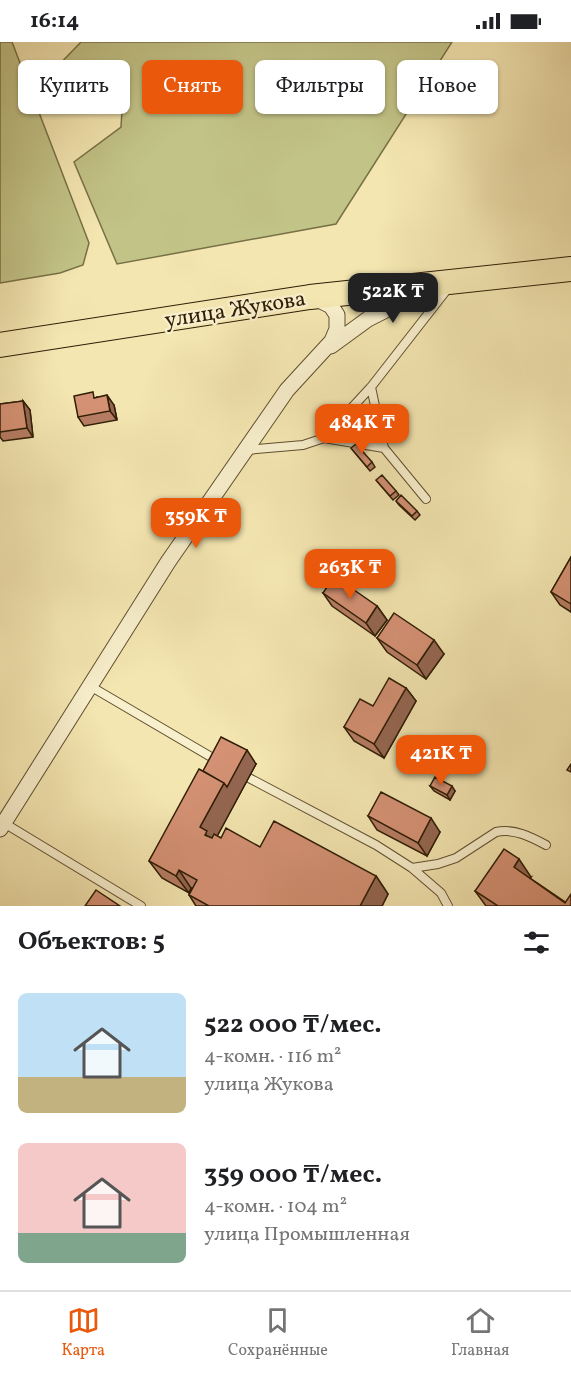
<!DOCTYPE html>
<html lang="ru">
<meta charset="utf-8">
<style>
:root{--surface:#fff;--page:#f2f2f2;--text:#202124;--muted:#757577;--line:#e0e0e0;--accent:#ea580c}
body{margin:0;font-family:Vollkorn,serif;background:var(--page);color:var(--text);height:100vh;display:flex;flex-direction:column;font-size:22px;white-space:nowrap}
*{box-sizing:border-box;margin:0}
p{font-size:20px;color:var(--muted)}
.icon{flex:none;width:33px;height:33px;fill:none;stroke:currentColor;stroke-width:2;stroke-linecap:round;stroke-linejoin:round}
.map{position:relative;height:864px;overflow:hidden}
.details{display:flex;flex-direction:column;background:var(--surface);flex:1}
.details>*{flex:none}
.hud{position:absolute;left:18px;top:18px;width:536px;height:54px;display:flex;gap:12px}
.price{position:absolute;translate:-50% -51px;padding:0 14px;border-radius:12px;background:var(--accent);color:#fff;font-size:20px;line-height:39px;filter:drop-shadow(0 2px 3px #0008)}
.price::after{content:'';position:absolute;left:50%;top:36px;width:18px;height:14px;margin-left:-9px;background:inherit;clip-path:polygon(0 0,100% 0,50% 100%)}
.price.active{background:#222;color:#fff}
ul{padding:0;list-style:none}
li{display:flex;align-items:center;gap:18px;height:150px;padding:0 18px}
li span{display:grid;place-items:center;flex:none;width:168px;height:120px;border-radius:9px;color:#555}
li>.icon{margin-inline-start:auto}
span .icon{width:72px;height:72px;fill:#fffc;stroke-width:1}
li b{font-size:26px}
h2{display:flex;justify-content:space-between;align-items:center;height:72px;padding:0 18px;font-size:26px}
.tag{padding:0 21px;border-radius:9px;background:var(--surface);box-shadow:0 2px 4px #0004;font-size:21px;line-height:54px}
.tag.active{background:var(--accent);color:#fff}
.status{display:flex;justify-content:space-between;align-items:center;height:42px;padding:0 30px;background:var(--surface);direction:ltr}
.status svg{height:16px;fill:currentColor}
.dock{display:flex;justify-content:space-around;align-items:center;height:84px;border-top:2px solid var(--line);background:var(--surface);font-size:16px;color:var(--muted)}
.dock a{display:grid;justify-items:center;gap:3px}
.dock .active{color:var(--accent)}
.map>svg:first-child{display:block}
</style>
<div class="status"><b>16:14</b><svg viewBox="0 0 49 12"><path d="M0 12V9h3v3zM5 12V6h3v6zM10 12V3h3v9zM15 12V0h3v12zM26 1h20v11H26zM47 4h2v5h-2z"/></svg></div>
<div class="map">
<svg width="571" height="864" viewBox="0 0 571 864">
<rect width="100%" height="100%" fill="#f4e6b1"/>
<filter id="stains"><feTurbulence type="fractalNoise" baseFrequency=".00333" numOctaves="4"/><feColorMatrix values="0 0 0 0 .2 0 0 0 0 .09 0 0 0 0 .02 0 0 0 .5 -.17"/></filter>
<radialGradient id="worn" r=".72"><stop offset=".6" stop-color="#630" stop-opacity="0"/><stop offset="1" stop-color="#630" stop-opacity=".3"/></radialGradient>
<path fill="#c2c387" stroke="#787046" stroke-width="1.5" d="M0 0H12L89 201 83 223 60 231 0 241Z
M81 0H452L336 182 117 222 74 120 121 85 123 51 54 28Z"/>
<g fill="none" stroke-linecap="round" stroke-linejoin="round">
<defs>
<path id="lane" d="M324 396 384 406 371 345
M384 406 426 457
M246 408 303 403 324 396 371 345 449 245
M90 644 218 719
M249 736 376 803 412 826 438 822 456 816 496 790C514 786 531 795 546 803
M4 781 141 864
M412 826 441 851 448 864"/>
<path id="street" d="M331 304 368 277 423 249
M0 787 168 520 287 348 332 299 337 287V273L331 264 315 256"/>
<path id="primary" d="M0 303 310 255 571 227"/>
</defs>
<use href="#lane" stroke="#604f30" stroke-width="10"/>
<use href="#street" stroke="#604f30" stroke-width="17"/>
<use href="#primary" stroke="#2f1d05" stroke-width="26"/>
<use href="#lane" stroke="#f8efcc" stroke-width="8"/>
<use href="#street" stroke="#f8efcc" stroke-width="15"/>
<use href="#primary" stroke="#f4e6b1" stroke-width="24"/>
</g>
<path fill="#b67d64" stroke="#2f1d05" stroke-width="1.5" d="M97 355 114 363 117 378 84 384 78 375Z
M23 359 30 368 33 395 3 399 0 395V362Z
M351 406 372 420 375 425 370 429Z
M376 438 396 449 399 453 393 458Z
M396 459 417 469 420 473 415 478 399 463Z
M571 515V570L560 563 551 550Z
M323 551 377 564 387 578 375 594 332 564Z
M377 596 444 612 426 637 387 610Z
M406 646 416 659 384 716 354 699 344 685 373 664Z
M256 722 217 794 221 796 260 805 376 834 388 852 382 864H196L189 853 192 846H191L189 851 162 836 149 819 203 729Z
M430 744 455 749 450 758 434 749Z
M368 774 440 790 427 814 377 788Z
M531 835 530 836 571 864H486L475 849Z"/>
<path fill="#946651" stroke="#2f1d05" stroke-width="1.5" d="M107 353 114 363 117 378 110 369Z
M23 359 30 368 33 395 27 386Z
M377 564 387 578 375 594 366 581Z
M434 598 444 612 426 637 417 623Z
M406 646 416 659 384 716 374 702Z
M247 708 256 722 214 800 205 792 200 785 224 741Z
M452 744 455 749 450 758 447 753Z
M431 776 440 790 427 814 418 801Z
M519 817 531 835 526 842 514 825Z
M179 828 191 846 189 851 176 834Z
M376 834 388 852 382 864H360Z"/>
<path fill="#d49174" stroke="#2f1d05" stroke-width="1.5" d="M93 350 94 356 107 353 110 369 78 375 74 354Z
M23 359 27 386 0 390V362Z
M356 402 372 420 367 425 351 406Z
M382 433 396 449 390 454 376 438Z
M401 453 417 469 412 474 396 459Z
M571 515V562L551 550Z
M334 534 377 564 366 581 323 551Z
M394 571 434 598 417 623 377 596Z
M389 636 406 646 374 702 344 685 360 657 373 664Z
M221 695 247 708 227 745 224 741 203 729Z
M571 722V730L567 728Z
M199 727 224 741 200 785 207 789 205 793 212 796 214 792 221 796 226 786 260 805 274 779 376 834 360 864H209L189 853 197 838 179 828 176 834 149 819Z
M435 735 452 744 447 753 430 744Z
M381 750 431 776 418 801 368 774Z
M504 807 519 817 514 825 565 861 571 852V864H498L475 849Z
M96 848 120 864H85Z"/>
<g text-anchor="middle" stroke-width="4.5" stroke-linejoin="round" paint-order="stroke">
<g font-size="22" fill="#2f1d05" stroke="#f8efcc">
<text transform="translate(235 266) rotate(-9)" y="8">улица Жукова</text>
</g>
</g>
<rect width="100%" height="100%" filter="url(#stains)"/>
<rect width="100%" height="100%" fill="url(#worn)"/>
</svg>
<b class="price active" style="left:393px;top:282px">522K ₸</b>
<b class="price" style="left:362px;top:413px">484K ₸</b>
<b class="price" style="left:196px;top:507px">359K ₸</b>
<b class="price" style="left:350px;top:558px">263K ₸</b>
<b class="price" style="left:441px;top:744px">421K ₸</b>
<div class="hud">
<a class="tag">Купить</a>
<a class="tag active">Снять</a>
<a class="tag">Фильтры</a>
<a class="tag">Новое</a>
</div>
</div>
<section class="details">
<h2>Объектов: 5<svg class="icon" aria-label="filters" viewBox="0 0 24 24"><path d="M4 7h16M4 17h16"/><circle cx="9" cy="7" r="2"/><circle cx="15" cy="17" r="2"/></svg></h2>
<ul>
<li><span style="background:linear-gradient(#bfe0f5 70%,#c2b280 0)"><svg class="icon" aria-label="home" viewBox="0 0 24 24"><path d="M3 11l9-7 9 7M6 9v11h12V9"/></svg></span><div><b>522 000 ₸/мес.</b><p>4-комн. · 116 m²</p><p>улица Жукова</p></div></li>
<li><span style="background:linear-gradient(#f6c9c9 75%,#7fa58c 0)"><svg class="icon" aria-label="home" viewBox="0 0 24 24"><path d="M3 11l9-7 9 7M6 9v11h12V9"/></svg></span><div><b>359 000 ₸/мес.</b><p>4-комн. · 104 m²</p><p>улица Промышленная</p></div></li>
</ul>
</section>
<nav class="dock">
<a class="active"><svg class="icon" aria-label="map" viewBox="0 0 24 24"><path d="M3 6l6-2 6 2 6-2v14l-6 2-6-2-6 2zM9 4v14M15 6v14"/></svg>Карта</a>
<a><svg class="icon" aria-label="saved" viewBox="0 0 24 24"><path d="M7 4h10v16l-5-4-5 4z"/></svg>Сохранённые</a>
<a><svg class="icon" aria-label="home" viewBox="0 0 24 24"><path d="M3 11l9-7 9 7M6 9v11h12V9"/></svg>Главная</a>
</nav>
